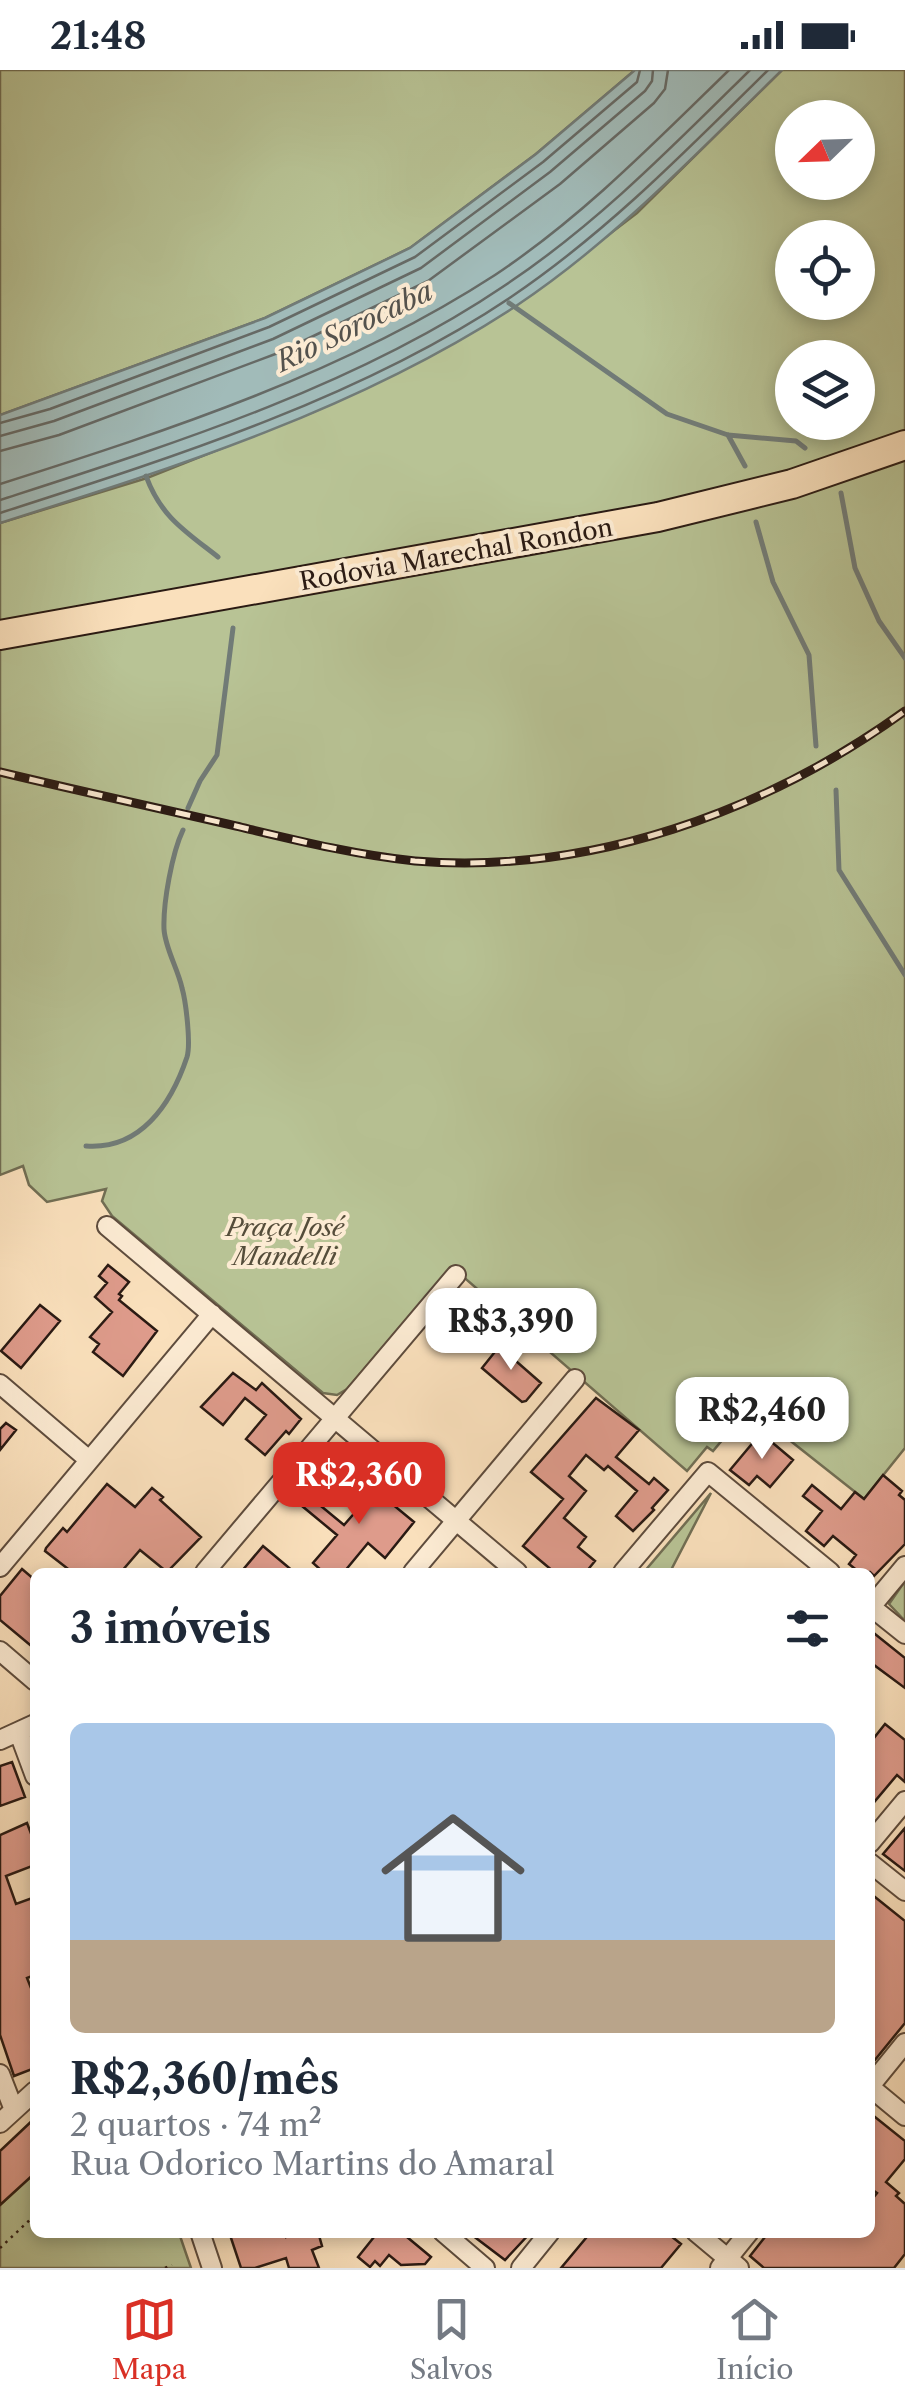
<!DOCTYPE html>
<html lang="pt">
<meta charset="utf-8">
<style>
:root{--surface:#fff;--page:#f6f6f7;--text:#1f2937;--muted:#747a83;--line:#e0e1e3;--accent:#d93025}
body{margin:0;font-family:"Libre Caslon Text",serif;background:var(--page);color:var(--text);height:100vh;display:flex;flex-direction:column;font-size:38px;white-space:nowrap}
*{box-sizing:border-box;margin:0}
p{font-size:32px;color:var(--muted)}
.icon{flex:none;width:55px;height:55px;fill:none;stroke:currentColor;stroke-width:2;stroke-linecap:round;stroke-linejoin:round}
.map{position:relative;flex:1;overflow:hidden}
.details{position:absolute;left:30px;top:1498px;width:845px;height:670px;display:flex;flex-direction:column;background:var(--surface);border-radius:15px;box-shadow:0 5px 15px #0003}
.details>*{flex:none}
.needle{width:65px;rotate:247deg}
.buttons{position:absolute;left:775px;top:30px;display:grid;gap:20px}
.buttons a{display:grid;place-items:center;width:100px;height:100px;border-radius:50%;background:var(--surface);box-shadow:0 5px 15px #0003;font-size:50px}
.price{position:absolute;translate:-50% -85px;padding:0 22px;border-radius:20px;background:#fff;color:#222;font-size:32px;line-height:65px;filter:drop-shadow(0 2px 5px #0008)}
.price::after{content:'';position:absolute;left:50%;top:60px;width:30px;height:22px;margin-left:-15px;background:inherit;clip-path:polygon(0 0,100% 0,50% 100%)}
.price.current{background:var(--accent);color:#fff}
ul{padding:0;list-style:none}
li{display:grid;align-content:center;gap:20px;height:530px;padding:0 40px}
li span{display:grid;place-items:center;height:310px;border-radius:15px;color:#555}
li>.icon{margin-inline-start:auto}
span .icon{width:180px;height:180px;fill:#fffc;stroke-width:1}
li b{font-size:42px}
h2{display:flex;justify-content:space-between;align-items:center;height:120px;padding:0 40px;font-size:42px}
.status{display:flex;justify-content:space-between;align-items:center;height:70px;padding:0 50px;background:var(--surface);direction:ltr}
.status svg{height:28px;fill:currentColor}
.tabs{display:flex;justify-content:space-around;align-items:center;height:140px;border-top:2px solid var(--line);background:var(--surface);font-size:28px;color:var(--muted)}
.tabs a{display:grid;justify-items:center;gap:5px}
.tabs .current{color:var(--accent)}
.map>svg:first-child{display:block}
</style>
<div class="status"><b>21:48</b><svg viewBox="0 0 49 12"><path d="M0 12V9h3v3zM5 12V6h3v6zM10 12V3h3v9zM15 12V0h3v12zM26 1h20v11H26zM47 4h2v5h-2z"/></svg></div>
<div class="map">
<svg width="905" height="2198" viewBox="0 0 905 2198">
<rect width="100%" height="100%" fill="#fae0bc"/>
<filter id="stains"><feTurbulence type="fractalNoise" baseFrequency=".002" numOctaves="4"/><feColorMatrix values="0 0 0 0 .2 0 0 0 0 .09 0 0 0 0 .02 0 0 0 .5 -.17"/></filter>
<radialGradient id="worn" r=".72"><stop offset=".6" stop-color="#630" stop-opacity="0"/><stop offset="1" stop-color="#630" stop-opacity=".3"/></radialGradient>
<path fill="#b8c395" stroke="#716e54" stroke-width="2.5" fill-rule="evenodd" d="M0 0H635L536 84 410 178 265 248 0 345Z
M782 0H905V1378L864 1429 749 1338 713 1381 707 1377 687 1401 452 1197 347 1319 337 1325 323 1323 112 1146 102 1131 106 1119 47 1132 29 1115 23 1096 0 1105V453L147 408 313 342 419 291 514 237 637 143ZM792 48H858V112H792ZM792 168H858V232H792ZM792 288H858V352H792Z
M711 1423 670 1502H644Z
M905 1511V1551L889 1534Z
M35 2103V2162L179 2163 191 2198H0V2135Z"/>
<path fill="#a1bbb9" stroke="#717b77" stroke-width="2.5" d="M635 0H782C697 83 615 170 516 236 359 339 177 397 0 453V345L265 248 410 178 536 84Z"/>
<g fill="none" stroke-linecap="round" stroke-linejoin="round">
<path stroke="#666a66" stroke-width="2.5" d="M0 353 50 339 269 257 415 187 543 92 637 12 640 0
M0 366 54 351 273 269 421 198 550 102 645 21 652 11 653 0
M0 381 59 365 278 283 428 211 560 114 654 33 665 19 668 0
M0 414C170 360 344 303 495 205 582 147 654 73 729 0
M0 430C170 375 355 317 504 216 596 155 672 77 750 0
M0 443C171 388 361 328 511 227 607 162 686 81 768 0"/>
<path stroke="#717b77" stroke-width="5" d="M509 233 667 344 728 365 796 371 805 378
M728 365 745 396
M146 406C161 447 185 461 218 487
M841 423 855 498 879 551 905 588
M756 452 773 512 809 585 816 676
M836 720 839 800 905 905
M188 738 200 711 217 685 233 558
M86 1076C140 1080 171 1035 187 987 191 974 186 932 182 918 178 899 165 878 164 859 163 833 172 783 183 760"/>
</g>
<path fill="#de9b8b" stroke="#2a1a13" stroke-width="2.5" d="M108 1195 129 1212 119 1224 122 1226 119 1230 157 1261 123 1306 93 1282 99 1274 90 1267 112 1242 95 1227 107 1213 99 1206Z
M40 1235 60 1251 21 1298 1 1281Z
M506 1268 516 1277 509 1285 541 1313 526 1331 522 1332 482 1298Z
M233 1303 256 1320 262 1313 301 1349 289 1364 286 1361 265 1385 246 1369 266 1345 245 1328 223 1355 201 1337Z
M596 1328 639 1360 616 1387 649 1414 654 1408 668 1420 652 1438 654 1440 633 1461 616 1446 637 1421 608 1396 604 1400 586 1385 569 1406 586 1421 564 1448 586 1467 578 1477 595 1491 586 1502H554L523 1476 563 1429 531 1402Z
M6 1353 16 1360 0 1380V1359Z
M761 1363 793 1390 770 1417 757 1406 749 1415 730 1400Z
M883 1405 902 1421 899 1425 905 1430V1474L874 1506 870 1502H859L849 1494 856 1485 833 1466 824 1476 806 1461 822 1441 803 1426 812 1415 841 1439 855 1422 864 1429Z
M374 1408 376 1419 382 1418 385 1434 391 1433 414 1452 385 1488 368 1473 344 1502H323L313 1493 337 1465 296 1431 304 1422 344 1455 358 1439 353 1411Z
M107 1414 135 1437 152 1418 163 1427 160 1430 201 1467 167 1502 140 1480 121 1502H72L45 1481 46 1478 63 1458 67 1462Z
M263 1476 294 1502H241Z
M22 1499 35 1510V1579L0 1550V1526Z
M870 1560 905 1588V1618L870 1592Z
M885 1654 905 1670V1712L897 1705 870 1737V1673Z
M12 1692 25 1727 0 1736V1696Z
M27 1753 35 1774V1795L6 1806 16 1834 35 1827V1905L27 1908 35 1928V1998L14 2006 0 1965V1765Z
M905 1758V1801L883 1784Z
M870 1823 905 1851V1953L870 1996Z
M870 2043 905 2071V2089L886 2112 899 2123 896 2126 905 2134V2184L894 2198H764L750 2186 769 2162H870V2132L877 2123 870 2118Z
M35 2048V2103L0 2135V2081Z
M229 2162H285L286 2167 298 2162H318L322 2176 312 2180 319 2198H289L286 2188 255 2198H241Z
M378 2162H401L431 2187 425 2194 401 2195 389 2185 380 2196 375 2191 370 2197 358 2187Z
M468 2162H531L505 2190Z
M591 2162H666L681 2174 661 2198H561Z"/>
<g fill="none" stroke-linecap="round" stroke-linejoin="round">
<defs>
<path id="minor" d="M107 1156 517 1502
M0 1314 89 1390
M0 1497 212 1244
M205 1502 456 1205
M413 1502 575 1309
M623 1502 708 1402 830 1502
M870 1536 905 1564
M870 1538 905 1496
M0 1581 35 1611
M19 1663 35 1706
M0 1670 35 1654
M870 1773 905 1731
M870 1793 905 1821
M0 2004 14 2040
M870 2016 905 1973
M870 2017 905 2046
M0 2053 35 2021
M200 2162 212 2198
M443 2162 485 2198
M696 2162 739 2198
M521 2198 550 2162
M720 2198 749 2162"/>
<path id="primary" d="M0 565 658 447 792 414 905 375"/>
</defs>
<use href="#minor" stroke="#5e4c3d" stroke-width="22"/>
<use href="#primary" stroke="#2a1a13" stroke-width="32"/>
<path stroke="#2a1a13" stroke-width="2.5" stroke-dasharray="2.5 5" stroke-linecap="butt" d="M0 2178 35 2145
M165 2198 172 2195"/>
<use href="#minor" stroke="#fcebd3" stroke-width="18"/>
<use href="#primary" stroke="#fae0bc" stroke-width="28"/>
<defs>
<path id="rail" d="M0 702C79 721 158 738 236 756 295 770 355 785 415 791 590 805 765 742 905 641"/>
</defs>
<use href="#rail" stroke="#2a1a13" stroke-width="9"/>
<use href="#rail" stroke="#fcebd3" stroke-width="5" stroke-dasharray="15" stroke-linecap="butt"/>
</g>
<g text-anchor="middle" stroke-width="8" stroke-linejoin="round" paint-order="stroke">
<g font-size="25" fill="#2a1a13" stroke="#fcebd3">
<text transform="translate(456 484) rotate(-10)" y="9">Rodovia Marechal Rondon</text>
</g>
<g font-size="25" font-style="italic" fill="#554d3a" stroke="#fcebd3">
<text x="285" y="1166">Praça José<tspan x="285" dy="29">Mandelli</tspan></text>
</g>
<g font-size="28" font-style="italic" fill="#54524d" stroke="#fcebd3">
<text transform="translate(354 256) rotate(-26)" y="10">Rio Sorocaba</text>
</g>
</g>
<rect width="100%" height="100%" filter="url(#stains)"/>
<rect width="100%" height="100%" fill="url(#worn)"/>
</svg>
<div class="buttons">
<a><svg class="needle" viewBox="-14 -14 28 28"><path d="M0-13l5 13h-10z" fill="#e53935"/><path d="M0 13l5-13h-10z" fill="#747a83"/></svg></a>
<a><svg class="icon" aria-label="locate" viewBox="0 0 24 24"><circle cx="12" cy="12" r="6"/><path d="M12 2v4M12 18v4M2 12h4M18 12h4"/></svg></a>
<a><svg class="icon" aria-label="layers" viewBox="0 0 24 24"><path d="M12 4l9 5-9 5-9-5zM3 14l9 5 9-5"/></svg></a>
</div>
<b class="price" style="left:511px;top:1303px">R$3,390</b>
<b class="price" style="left:762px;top:1392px">R$2,460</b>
<b class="price current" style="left:359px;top:1457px">R$2,360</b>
<section class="details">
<h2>3 imóveis<svg class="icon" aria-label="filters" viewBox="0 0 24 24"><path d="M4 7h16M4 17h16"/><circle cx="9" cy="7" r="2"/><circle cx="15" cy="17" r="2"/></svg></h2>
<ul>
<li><span style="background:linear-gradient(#a9c7e8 70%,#b9a48a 0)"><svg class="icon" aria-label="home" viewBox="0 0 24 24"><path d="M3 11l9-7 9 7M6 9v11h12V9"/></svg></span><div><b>R$2,360/mês</b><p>2 quartos · 74 m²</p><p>Rua Odorico Martins do Amaral</p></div></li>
</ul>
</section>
</div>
<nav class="tabs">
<a class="current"><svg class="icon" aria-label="map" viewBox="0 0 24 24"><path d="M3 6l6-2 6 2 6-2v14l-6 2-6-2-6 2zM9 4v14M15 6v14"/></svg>Mapa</a>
<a><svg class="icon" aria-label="saved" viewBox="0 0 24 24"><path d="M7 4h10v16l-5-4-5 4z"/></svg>Salvos</a>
<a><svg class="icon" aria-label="home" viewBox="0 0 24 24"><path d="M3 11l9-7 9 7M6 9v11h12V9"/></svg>Início</a>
</nav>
